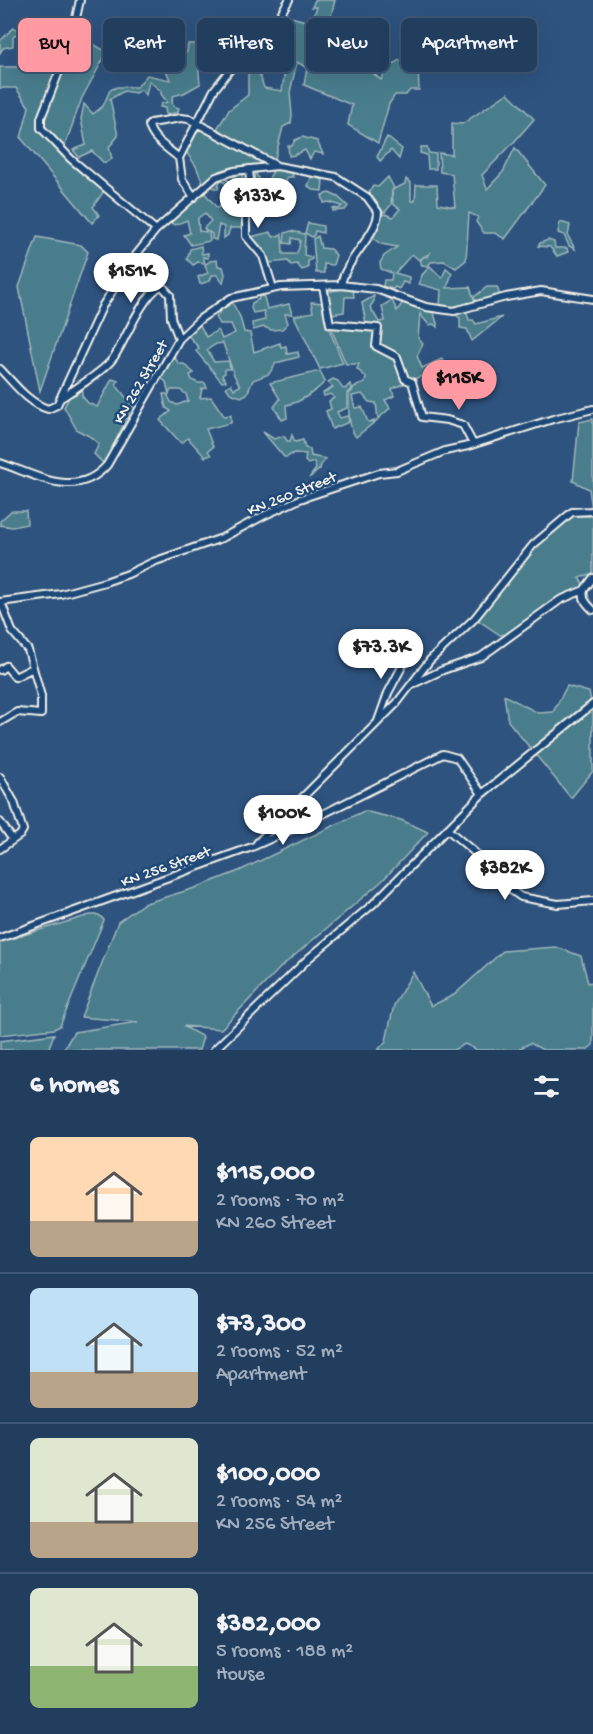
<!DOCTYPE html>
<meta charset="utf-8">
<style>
:root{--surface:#223e5f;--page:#2e4968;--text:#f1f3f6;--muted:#a2aebd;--line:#3f5774;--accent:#ff9aa2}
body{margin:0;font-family:"Gochi Hand",sans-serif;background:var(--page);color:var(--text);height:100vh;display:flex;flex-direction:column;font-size:22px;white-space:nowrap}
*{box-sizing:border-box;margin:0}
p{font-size:20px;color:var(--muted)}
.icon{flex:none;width:33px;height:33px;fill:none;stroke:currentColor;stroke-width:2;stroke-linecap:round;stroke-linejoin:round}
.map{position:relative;height:1050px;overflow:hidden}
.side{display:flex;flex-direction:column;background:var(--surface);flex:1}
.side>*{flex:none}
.hud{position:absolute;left:18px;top:18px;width:558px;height:54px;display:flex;gap:12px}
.price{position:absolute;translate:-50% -51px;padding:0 14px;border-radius:21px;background:#fff;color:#222;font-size:20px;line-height:39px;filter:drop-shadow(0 2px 3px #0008)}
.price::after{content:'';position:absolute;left:50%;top:36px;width:18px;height:14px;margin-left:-9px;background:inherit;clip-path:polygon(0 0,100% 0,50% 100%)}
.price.on{background:var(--accent);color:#111}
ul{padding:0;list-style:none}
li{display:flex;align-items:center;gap:18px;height:150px;padding:0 30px}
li+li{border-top:2px solid var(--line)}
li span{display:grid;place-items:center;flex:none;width:168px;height:120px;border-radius:9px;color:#555}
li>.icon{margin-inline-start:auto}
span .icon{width:72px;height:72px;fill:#fffc;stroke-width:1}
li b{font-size:26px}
h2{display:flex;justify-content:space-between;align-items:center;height:72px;padding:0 30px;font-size:26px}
.pill{padding:0 21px;border-radius:9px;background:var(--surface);box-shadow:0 6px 24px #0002,0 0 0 2px var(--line);font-size:21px;line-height:54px}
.pill.on{background:var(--accent);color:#111}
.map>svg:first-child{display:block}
</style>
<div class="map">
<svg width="593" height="1050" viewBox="0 0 593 1050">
<rect width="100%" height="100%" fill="#2e537f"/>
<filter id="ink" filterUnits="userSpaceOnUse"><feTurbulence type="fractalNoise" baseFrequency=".0167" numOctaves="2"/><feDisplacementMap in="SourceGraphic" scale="12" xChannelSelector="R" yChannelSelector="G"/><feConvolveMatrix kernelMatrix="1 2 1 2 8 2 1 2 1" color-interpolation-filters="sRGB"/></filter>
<g filter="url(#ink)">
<path fill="#487d8c" stroke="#9eb7ba" stroke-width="1.5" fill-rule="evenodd" d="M315 0H335L326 36 349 34 343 52 359 61 381 80 386 70 399 60 418 68 419 90H410L406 95H395L389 104 378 143 348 125 352 105 304 85 307 68 297 62 290 92 292 115 291 123 283 127 274 162 234 139 215 132 229 110 248 95V74L258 69 264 88 282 91 286 63 279 59 260 60 282 15 311 22 317 7H312Z
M206 21 227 24 211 51 204 53 198 62 200 84 184 93 173 96 172 101 173 106 179 108 178 112 166 115 165 108 160 107 161 104 167 102 161 94V91L149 81 146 95 141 90 135 93 124 91 110 99 118 136 109 147 112 159 104 163 92 151 79 157 73 150 86 145 81 119 84 104 93 114 103 106 110 90 117 87H137L147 75 170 80 166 70H172V66H166L165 59H171L170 53 187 52 188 44H202Z
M411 21 428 40 421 61 418 43 414 40Z
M14 27 19 32 13 37V46L3 48 0 53V41Z
M55 28 70 40 73 32 107 52 82 98 63 151 43 127C55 156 81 173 104 191L93 207 99 215 92 223 21 138 29 107 16 88H0V67H25L47 53Z
M508 93 534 119 514 142 482 175 487 189 503 172 515 148 545 185 505 239 495 233H484L476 222 478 217 469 213 466 260 456 268 444 261 431 262 428 266 422 265 420 261 424 256 428 257 430 253 419 260 412 254 395 273 409 277V284L403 282 399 289 395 287 393 289 383 286 384 280H391L392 273 381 269 380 263 384 256 397 247 381 244 370 236 380 215 385 214 393 217 400 209 393 204 392 190 391 205 385 212H381L368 194 373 186 378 187 388 177 394 188 392 190 405 184 406 179 411 183V201H415L416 185H437L438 204 455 207 452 174 440 172 439 153 452 155V123L462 124Z
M195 125 263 161 264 164 222 174 203 184 196 166 184 149Z
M302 137 317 141 323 154 314 152 310 159 305 150 295 155 289 156 288 146H292L295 140Z
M387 137 402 149 399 159 391 150 380 161 377 157Z
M421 147H427L429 153 436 154V169H428L427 155 420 153Z
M274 169 292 173 293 177H287L286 182 282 181 281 189 262 185 261 197 254 198 252 170H260L256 174 260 181 268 180Z
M242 173 243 180 247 183 250 192 243 228H230L228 235 224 238V227L219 225 216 240 212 239V234L209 232 210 241 191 245 184 235 190 233 187 220 175 225 168 222 204 192 217 208 223 205 228 212 238 206 231 193 233 189 222 181 219 182 218 189 211 187 222 176 230 182 232 181 235 175ZM205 213 211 221 204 228 207 232 199 231 198 218Z
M312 175 323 180 322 191 313 190 308 186Z
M329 193 338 197 348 206 345 210 333 211V208L338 209 342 206 329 202 324 203 322 195Z
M560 222 570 225 568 236 575 249 569 246 564 235 558 233Z
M308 223 323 226V233L315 231 314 235 312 237 305 233Z
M291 231 305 234 304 255 312 257V259L308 261V268L302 270 297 264 291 265 288 261 269 263 266 255 251 237 270 232 274 237 282 234 283 254H296L299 248 300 240 292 238 291 244 284 243 285 233Z
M318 236 321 248 330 249 336 255 333 265 324 264V273H316L313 239Z
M37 237 81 245 88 252 40 391 19 287Z
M548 240 554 242 555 248H567L568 252 557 256 550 247 538 246 540 243Z
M201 246 202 254 208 253V258L203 257 205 263 198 262 193 265 187 259 190 249Z
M217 260 218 266 223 267 225 274 223 283 217 275H212L210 281 200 284 198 277 208 273 205 265 210 261Z
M430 266 442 278 446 268 452 273 447 288 470 287 475 302 451 307 440 306 441 290 419 284 422 275Z
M487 287H497L500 296 476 303 474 297Z
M342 289H353L354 297H345L344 312 331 314 327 292Z
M259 295 264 297 267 309 289 304 292 314H285L288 323 282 329 271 330 264 327 253 330 252 323 265 320 264 311 253 313 251 308 252 303 259 299Z
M374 296V301L370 307 379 322 385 321 382 306 392 300 397 311 403 302 434 313 438 327 433 324 429 325 420 314 418 338 423 344 417 356 422 368 442 359 445 363 430 378 426 375 413 379 408 378 401 356 379 343 380 326 366 324 362 303Z
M232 302 240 317 244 332 250 333 254 352 280 343 281 347 286 346 287 354 298 352 299 357 276 363 269 374 253 380 247 394 241 397 230 393 226 387 231 384 234 389 240 386 234 375 223 343 216 344 207 350 214 362 229 361 230 369H225V373L222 375 226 381 222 382 196 351 199 348 187 334 199 323 206 337 218 330 222 339 235 333 231 324H220L216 317 219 314 220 309Z
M311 302 324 303 327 324 343 363 320 369 294 316 313 312Z
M466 310 469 320H473L476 324 502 317 472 341 467 329 460 328V318L454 314Z
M330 326 377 330 374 347 395 358 405 383 392 389 394 396 385 400 390 408 378 419 376 403 369 402 362 394 352 396 355 408 362 407 368 422 376 421 356 437C347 425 349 408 349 394L352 391 354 387 365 383 366 377 357 369 359 364H346Z
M173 355 179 364H184L194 373 190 375 192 380 198 383H205L207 388 202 389 200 398 211 397 224 416 231 415V423L206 429 213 447 208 451 211 455 205 457 188 438 181 443 160 420 171 411 166 408 163 394H167L171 402 177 405 188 401 186 394 180 390H171L169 394 166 382 159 376Z
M320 371 325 382C316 391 298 404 286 405L287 418 282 420 274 407 280 399 270 383Z
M112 379 118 381 116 385 133 406 104 464 94 454 99 444 89 436 77 430 64 407 70 396 77 394 82 386V396L88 403 97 407Z
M333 379 338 381 342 388 345 389 350 384 352 387V390L347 393V408L337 412 340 418 348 416 349 422 332 429 326 411 331 409 329 401 334 398 331 394 324 396 323 393 333 387 328 382Z
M593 419V573L579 578 586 587 566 594 508 634 500 635 478 620 531 551 572 516H593L589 489 573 481 579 422Z
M263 432 274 439 284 436 287 441H290L292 435 295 442 303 440 305 448 310 449 311 456 326 459 321 465 320 469 309 478 316 469 314 462 308 464 305 461 306 454 294 453 287 457H284Z
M11 511H26L27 524 12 527 0 525V521Z
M567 686 589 692 593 710V771L571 798 508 721 504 695 538 713 553 712Z
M364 811 401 820 428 832 382 881 281 967 221 1029 183 1026 203 1037 199 1050H63L74 1032 138 1022 81 1017 118 922 143 904 195 888 239 871Z
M90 915H99L104 920 60 1026 54 1029 0 1035V942Z
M556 947 581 956 588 983 593 982V1045L587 1050H543L530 1043 517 1050H477L465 1044 453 1050H378L386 1041 394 1005 413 972 431 1006 454 995 503 951Z
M54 1034 48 1050H0V1041Z"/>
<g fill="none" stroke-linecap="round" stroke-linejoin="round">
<defs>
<path id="minor" d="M80 0 71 41 41 118V128L71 159 156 230
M179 158 214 90 236 62 259 50 289 0
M249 169 251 192 246 214V236L263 256 273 288
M194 197 182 179 179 158C169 149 151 139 149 125L151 123 181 118 189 119 277 166
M323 286 330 324 378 328 376 346 397 357 405 379 412 382 422 417 447 420 463 425 473 444
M0 369C14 383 28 403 48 409L57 405 103 305 136 255 156 230 216 177 234 171 277 166 336 177 367 197 378 212C378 234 345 260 341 285
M61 398C75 389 106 370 114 357 127 337 140 300 160 286L163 287 170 295 171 318 179 339
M0 463C35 474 76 501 107 465L179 339 200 319 231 298 281 287 341 285 376 289 426 307 454 311 506 297 541 291 593 299
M584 590C582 599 586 603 593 610
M0 602 61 594 105 582 128 574 153 562 222 538 263 516 300 499 379 473 397 471 445 451 468 446 553 419 593 409
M0 670 6 666 15 677 33 668
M415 683 443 670 481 657 560 600 584 590 593 578
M378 721 388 693 412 648
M0 722 17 712 41 714V696L28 650 12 631 1 602
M0 777 14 802 23 830 20 835 0 849
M0 822 13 840
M447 829 473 851 511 890 521 897 558 904 593 901
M257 843 397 703 430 660 474 619 533 545 572 512 593 511
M0 938 252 847 297 827 443 754 457 758 482 794
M214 1050 310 957 372 905 482 794 593 704"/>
</defs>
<use href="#minor" stroke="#f4f1e8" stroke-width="10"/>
<use href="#minor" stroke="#1f4a7a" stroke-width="6"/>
</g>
</g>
<g text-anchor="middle" stroke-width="5" stroke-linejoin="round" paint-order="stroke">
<g font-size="16" fill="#f4f1e8" stroke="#1f4a7a">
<text transform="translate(139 381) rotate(-60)" y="6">KN 262 Street</text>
<text transform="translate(291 492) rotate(-22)" y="6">KN 260 Street</text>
<text transform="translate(165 865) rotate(-20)" y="6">KN 256 Street</text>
</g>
</g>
</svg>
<b class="price" style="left:258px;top:229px">$133K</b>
<b class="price" style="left:131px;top:304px">$151K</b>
<b class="price on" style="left:459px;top:411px">$115K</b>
<b class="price" style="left:381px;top:680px">$73.3K</b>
<b class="price" style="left:283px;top:846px">$100K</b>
<b class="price" style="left:505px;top:901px">$382K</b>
<div class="hud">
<a class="pill on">Buy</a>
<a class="pill">Rent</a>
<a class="pill">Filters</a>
<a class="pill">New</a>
<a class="pill">Apartment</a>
</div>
</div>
<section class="side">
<h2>6 homes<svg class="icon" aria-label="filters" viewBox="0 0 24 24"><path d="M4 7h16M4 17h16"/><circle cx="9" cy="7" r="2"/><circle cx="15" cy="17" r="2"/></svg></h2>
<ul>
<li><span style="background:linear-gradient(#ffd9b3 70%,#b9a48a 0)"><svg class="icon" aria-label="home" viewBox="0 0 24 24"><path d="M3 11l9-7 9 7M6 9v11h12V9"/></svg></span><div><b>$115,000</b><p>2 rooms · 70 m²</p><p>KN 260 Street</p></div></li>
<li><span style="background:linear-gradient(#bfe0f5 70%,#b9a48a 0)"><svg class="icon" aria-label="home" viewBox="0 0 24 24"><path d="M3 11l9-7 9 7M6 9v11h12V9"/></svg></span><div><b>$73,300</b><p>2 rooms · 52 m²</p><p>Apartment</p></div></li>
<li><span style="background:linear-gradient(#dfe7d0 70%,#b9a48a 0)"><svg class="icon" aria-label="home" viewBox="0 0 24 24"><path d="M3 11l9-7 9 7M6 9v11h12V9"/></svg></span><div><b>$100,000</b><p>2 rooms · 54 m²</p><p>KN 256 Street</p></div></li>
<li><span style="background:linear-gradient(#dfe7d0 65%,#8fb573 0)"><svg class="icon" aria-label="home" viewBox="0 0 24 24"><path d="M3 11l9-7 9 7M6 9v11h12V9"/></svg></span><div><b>$382,000</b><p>5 rooms · 188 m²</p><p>House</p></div></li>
</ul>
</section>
